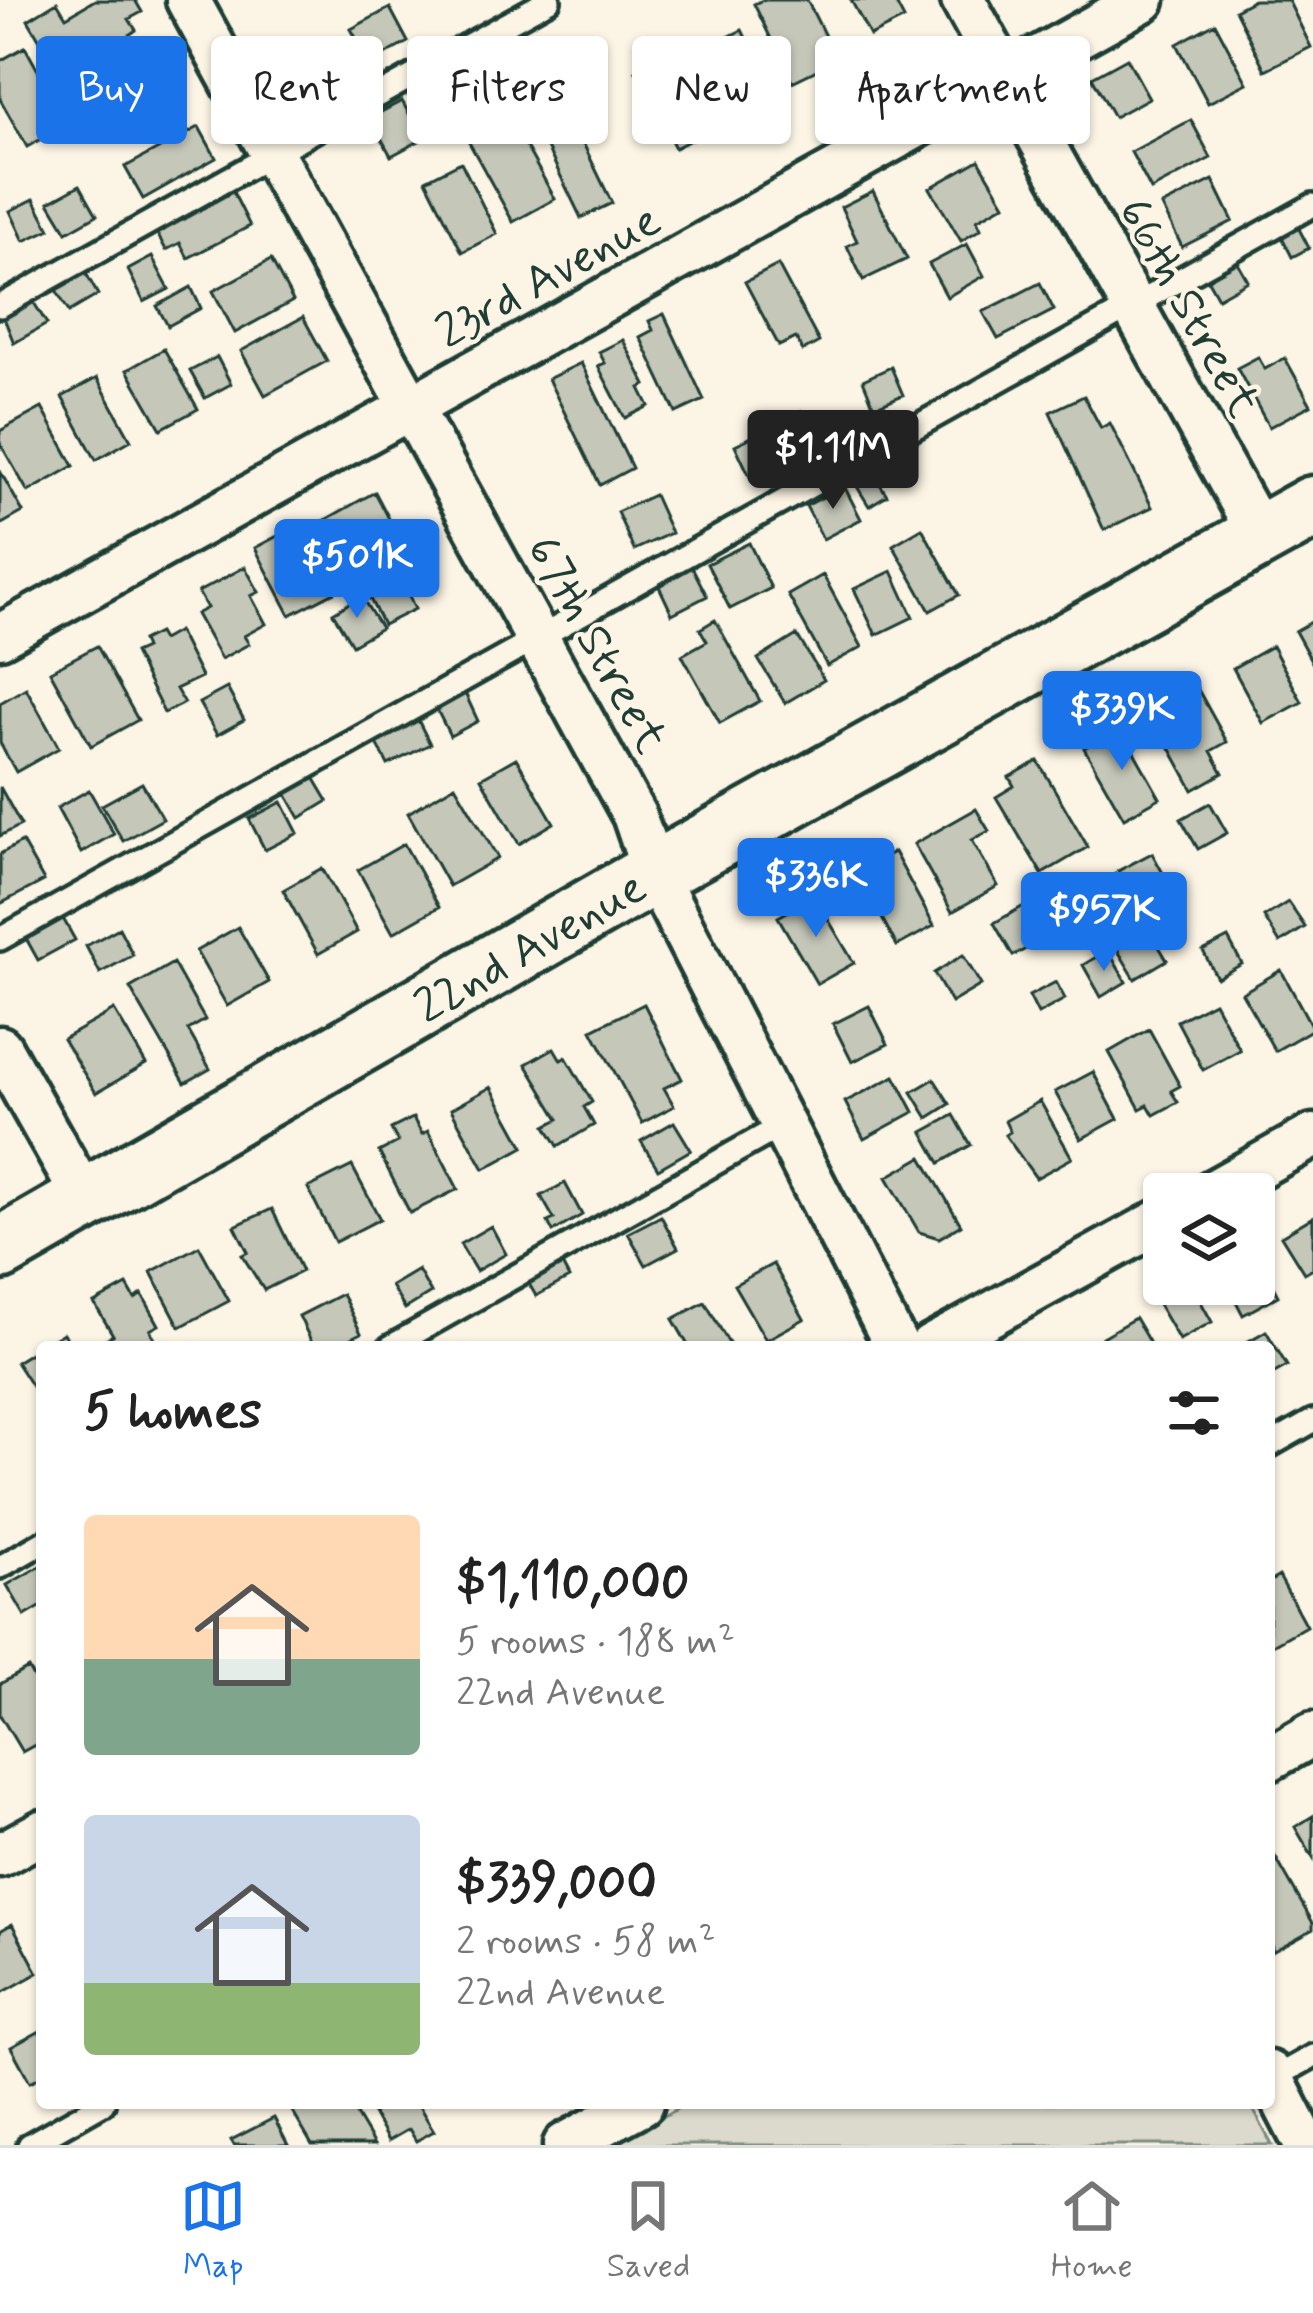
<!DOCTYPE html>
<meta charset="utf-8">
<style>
:root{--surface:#fff;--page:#f2f2f2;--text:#222;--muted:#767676;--line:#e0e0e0;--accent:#1a73e8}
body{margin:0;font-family:Mynerve,sans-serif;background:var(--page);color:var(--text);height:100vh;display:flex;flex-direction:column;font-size:45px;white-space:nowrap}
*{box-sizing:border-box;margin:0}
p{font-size:39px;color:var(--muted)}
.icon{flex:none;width:66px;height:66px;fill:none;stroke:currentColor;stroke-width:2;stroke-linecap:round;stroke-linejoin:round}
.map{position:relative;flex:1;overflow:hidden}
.drawer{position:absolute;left:36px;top:1341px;width:1239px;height:768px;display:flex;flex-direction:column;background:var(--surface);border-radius:12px;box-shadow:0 3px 9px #0004}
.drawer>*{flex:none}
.banner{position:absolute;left:36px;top:36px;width:1242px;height:108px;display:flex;gap:24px}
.controls{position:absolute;left:1143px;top:1173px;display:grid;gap:24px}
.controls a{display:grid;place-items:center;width:132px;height:132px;border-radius:12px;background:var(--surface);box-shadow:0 3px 9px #0004;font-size:60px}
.price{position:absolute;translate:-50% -102px;padding:0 27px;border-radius:12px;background:var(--accent);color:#fff;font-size:39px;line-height:78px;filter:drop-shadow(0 3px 6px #0008)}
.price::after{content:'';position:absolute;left:50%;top:72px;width:36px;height:27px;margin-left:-18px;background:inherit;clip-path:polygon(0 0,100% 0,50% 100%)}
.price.current{background:#222;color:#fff}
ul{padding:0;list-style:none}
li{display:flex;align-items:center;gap:36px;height:300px;padding:0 48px}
li span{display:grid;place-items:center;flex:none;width:336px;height:240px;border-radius:12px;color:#555}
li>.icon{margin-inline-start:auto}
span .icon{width:144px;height:144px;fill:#fffc;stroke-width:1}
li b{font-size:51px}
h2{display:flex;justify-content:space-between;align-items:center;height:144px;padding:0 48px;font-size:51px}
.pill{padding:0 42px;border-radius:12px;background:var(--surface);box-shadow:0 3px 9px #0004;font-size:42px;line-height:108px}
.pill.current{background:var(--accent);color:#fff}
.tabs{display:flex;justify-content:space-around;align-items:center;height:168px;border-top:3px solid var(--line);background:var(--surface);font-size:33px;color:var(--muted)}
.tabs a{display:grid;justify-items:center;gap:6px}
.tabs .current{color:var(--accent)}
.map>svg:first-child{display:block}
</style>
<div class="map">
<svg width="1313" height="2145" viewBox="0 0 1313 2145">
<rect width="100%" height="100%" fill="#fcf5e5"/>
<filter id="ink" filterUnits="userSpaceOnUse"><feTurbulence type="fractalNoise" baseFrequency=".00833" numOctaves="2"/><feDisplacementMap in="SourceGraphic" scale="24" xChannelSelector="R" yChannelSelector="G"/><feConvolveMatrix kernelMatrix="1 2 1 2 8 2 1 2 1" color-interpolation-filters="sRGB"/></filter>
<g filter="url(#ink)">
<path fill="#dcdacc" stroke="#7e8c80" stroke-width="3" d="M688 2103H1250L1272 2145H611Z"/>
<path fill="#c5c7b9" stroke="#1f3d34" stroke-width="3" d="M95 0H135L142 12 129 19 136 30 64 81 28 20 57 2 66 17Z
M763 0H807L837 60 792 82 754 4Z
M851 0H894L904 19 870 36Z
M1254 0H1288L1311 47 1265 70 1235 10Z
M390 8 408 42 370 63 351 29Z
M1215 23 1247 83 1208 103 1177 44Z
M742 30 774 94 732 115 700 51Z
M25 47 68 124 27 147 0 99V61Z
M474 52 492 84 466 97 449 64Z
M149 54 173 96 130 121 106 79Z
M668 56 706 132 675 148 636 71Z
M1127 58 1149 98 1114 117 1092 77Z
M402 101 423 139 391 156 370 118Z
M566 108 612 203 581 218 535 123Z
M1191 120 1211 158 1151 190 1131 152Z
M491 123 497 132 513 123 555 199 513 222 466 137Z
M199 127 216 158 143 199 125 167Z
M979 160 1005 204 977 220 981 229 961 241 930 188Z
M461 162 497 234 462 252 426 180Z
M1213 180 1233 221 1182 247 1162 206Z
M80 185 97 215 67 232 49 202Z
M231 188 250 226 188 258 180 243 166 250 154 228Z
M873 191 907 259 863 280 847 246 857 241 841 207Z
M34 199 50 229 24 241 10 211Z
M1297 225 1309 248 1292 257 1280 233Z
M967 244 984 276 947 297 929 264Z
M152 257 169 289 144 302 128 270Z
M1235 258 1248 281 1218 298 1205 275Z
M271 260 293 301 235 333 213 291Z
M778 265 819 342 803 351 796 338 779 346 745 282Z
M82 266 98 295 69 312 52 283Z
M1040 283 1054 310 998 339 983 312Z
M191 287 201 308 168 326 157 306Z
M28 293 47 324 14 343 0 308Z
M664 314 704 400 676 413 640 337 653 330 649 321Z
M303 317 327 361 265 395 241 351Z
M623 340 646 385 640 388 649 406 625 418 598 366 605 363 599 352Z
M164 349 198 409 161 429 127 370Z
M217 357 231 384 205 398 190 371Z
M1258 357 1265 369 1285 358 1311 405 1269 427 1237 368Z
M581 363 632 468 600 485 548 379Z
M891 367 903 395 874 407 863 380Z
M97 378 131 440 96 460 62 397Z
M1084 396 1101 428 1110 423 1152 507 1104 530 1050 412Z
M42 408 74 466 28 492 0 443V431Z
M801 411 818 443 796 455 779 423Z
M758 434 774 468 751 479 735 445Z
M871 470 887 495 869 506 853 480Z
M0 471 23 512 0 525Z
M844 486 861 519 823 539 806 506Z
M375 492 415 568 365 594 325 520Z
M654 495 671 533 634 550 617 512Z
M302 523 338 590 290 615 255 548Z
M922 528 959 595 930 611 893 545Z
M749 543 771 588 730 609 707 564Z
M690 563 707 596 672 614 656 580Z
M245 567 259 592 251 596 266 624 244 636 249 644 221 659 196 614 207 608 198 592Z
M892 571 913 617 876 635 854 589Z
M823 575 862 647 827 666 788 595Z
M402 581 415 609 383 625 369 597Z
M361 596 381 628 352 645 333 613Z
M715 620 760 701 720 723 682 655 707 641 700 629Z
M1313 621V664L1295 631Z
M178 631 201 677 176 689 184 703 164 713 134 653 145 648 142 641 158 633 162 640Z
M797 635 824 680 785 703 758 659Z
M97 646 138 720 91 746 50 671Z
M1272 646 1302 702 1263 723 1233 668Z
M1196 686 1227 742 1211 751 1223 773 1193 790 1150 711Z
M26 688 59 748 16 772 0 743V703Z
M227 688 244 720 217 735 199 703Z
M464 691 478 721 450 736 435 706Z
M414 712 430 744 388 765 372 733Z
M1120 727 1160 798 1124 818 1084 748Z
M516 758 554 823 519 844 481 778Z
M1038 761 1088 847 1042 874 996 797 1014 786 1009 777Z
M312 774 328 801 300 818 284 790Z
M142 783 163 819 123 841 102 805Z
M455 785 498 858 449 886 408 813Z
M0 787 21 825 0 836Z
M89 790 114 834 81 853 57 808Z
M282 802 298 833 265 850 249 819Z
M1210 803 1227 833 1198 849 1181 819Z
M976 809 989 831 972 840 998 886 952 912 914 844Z
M22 842 44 881 0 904V854Z
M404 844 439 907 393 933 358 870Z
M894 852 934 926 897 946 857 872Z
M1152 853 1169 884 1134 902 1118 871Z
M322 868 357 932 318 954 283 890Z
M1115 874 1131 902 1100 920 1084 892Z
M815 897 854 963 817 984 778 917Z
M1288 902 1305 927 1280 943 1264 917Z
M1029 903 1048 937 1013 956 994 923Z
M60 913 75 940 38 960 23 933Z
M238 927 269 982 227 1006 196 951Z
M119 928 133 955 100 973 86 946Z
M1149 930 1167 960 1135 979 1117 949Z
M1228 938 1242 964 1217 978 1203 951Z
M1108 950 1126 982 1101 997 1083 965Z
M963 955 981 985 951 1003 934 973Z
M173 963 205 1020 188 1030 210 1069 185 1083 130 988Z
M1281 970 1313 1029 1275 1051 1242 993Z
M1056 982 1065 999 1038 1014 1029 996Z
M1214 1002 1240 1050 1203 1070 1177 1021Z
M644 1004 682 1079 664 1088 674 1106 642 1123 592 1030Z
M869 1006 888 1044 852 1062 833 1024Z
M114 1010 146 1064 96 1093 63 1039Z
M1149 1029 1180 1086 1171 1091 1178 1102 1154 1115 1148 1105 1140 1109 1109 1052Z
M554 1048 561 1060 566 1057 592 1102 584 1107 594 1125 558 1146 546 1126 559 1119 526 1064Z
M1093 1072 1118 1119 1081 1139 1055 1092Z
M895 1076 914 1112 864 1139 845 1102Z
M934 1079 950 1104 928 1118 912 1092Z
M491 1087 524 1147 484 1169 451 1109Z
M1040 1101 1072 1158 1036 1178 1005 1135 1010 1132 1005 1121Z
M954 1115 971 1145 940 1163 923 1132Z
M413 1118 422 1134 428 1131 458 1189 410 1213 379 1152 398 1142 391 1129Z
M674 1122 691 1150 658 1169 641 1141Z
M922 1157 961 1225 939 1238 919 1232 887 1177Z
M352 1166 380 1219 335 1242 308 1188Z
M565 1183 582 1215 553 1232 548 1222 554 1219 541 1196Z
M272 1209 302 1271 264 1290 242 1255 248 1252 235 1226Z
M661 1216 678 1248 646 1265 628 1233Z
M1313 1217V1268L1304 1273 1281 1236Z
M491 1226 506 1254 476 1271 460 1244Z
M199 1246 229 1301 180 1327 151 1272Z
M1254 1250 1278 1296 1243 1315 1227 1284H1254Z
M559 1259 569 1278 536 1296 525 1277Z
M773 1264 804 1319 766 1340 734 1285Z
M418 1270 431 1293 405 1309 391 1286Z
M1191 1284 1212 1322 1179 1340 1157 1302Z
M127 1285 135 1299 142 1294 159 1325 150 1330 159 1347H104L100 1342 113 1335 94 1303Z
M342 1294 361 1333 333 1347H314L299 1316Z
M705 1302 731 1347H689L673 1319Z
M1135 1318 1152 1347H1107L1102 1337Z
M1266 1331 1287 1366 1269 1376V1347L1240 1346Z
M63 1333 71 1347H42V1402L16 1362Z
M42 1565V1606L25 1616 7 1585Z
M1279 1576 1306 1626 1269 1647V1582Z
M28 1668 42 1693V1741L22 1752 0 1715V1684Z
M1313 1816V1858L1295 1827Z
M1269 1846 1313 1923V1929L1272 1952Z
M12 1924 38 1973 0 1994V1931Z
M42 2030V2076L30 2082 11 2047Z
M305 2103H349L374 2145H312L292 2111Z
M367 2103H417L434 2131 416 2141 409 2129 388 2141Z
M274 2118 288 2145H234L231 2140Z"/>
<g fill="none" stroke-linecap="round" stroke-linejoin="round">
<defs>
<path id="lane" d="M0 306 549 0
M0 939 1313 205
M390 1347 783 1125
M1269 1446 1313 1421
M0 1567 42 1543
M1272 2079 1313 2056
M29 2145 103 2103"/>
<path id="street" d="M188 0 634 815 654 873 897 1347
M963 0 1260 535
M0 636 1143 0
M0 1048 85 1199
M1209 1194 1313 1136
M931 1347 1164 1219
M1269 1759 1313 1734
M0 1855 42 1832
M1269 2073 1306 2145
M565 2145 642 2103"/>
<path id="secondary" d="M0 1249 654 873 1313 507"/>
</defs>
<use href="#lane" stroke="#1f3d34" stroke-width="30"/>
<use href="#street" stroke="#1f3d34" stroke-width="51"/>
<use href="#secondary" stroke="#1f3d34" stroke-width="69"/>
<use href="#lane" stroke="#fcf5e5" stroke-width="21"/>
<use href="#street" stroke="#fcf5e5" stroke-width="42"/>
<use href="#secondary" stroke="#fcf5e5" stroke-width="60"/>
</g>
</g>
<g text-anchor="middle" stroke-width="9" stroke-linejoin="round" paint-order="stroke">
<g font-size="48" fill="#1f3d34" stroke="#fcf5e5">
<text transform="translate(547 274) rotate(-29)" y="17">23rd Avenue</text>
<text transform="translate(1191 306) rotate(61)" y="17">66th Street</text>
<text transform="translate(599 643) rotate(61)" y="17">67th Street</text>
<text transform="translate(529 945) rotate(-30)" y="17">22nd Avenue</text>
</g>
</g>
</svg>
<div class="controls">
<a><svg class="icon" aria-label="layers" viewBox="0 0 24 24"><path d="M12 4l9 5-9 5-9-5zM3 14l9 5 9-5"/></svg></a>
</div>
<b class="price current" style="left:833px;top:512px">$1.11M</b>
<b class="price" style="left:357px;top:621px">$501K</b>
<b class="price" style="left:1122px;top:773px">$339K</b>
<b class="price" style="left:816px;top:940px">$336K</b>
<b class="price" style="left:1104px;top:974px">$957K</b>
<div class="banner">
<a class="pill current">Buy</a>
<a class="pill">Rent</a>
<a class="pill">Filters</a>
<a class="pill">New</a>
<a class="pill">Apartment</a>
</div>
<section class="drawer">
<h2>5 homes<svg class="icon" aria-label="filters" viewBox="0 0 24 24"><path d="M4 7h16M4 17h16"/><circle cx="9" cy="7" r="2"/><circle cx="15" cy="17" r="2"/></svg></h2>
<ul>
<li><span style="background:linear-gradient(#ffd9b3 60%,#7fa58c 0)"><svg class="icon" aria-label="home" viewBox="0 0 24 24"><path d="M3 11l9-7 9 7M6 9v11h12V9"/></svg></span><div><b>$1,110,000</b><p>5 rooms · 188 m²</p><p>22nd Avenue</p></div></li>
<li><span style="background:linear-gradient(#c9d6e8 70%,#8fb573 0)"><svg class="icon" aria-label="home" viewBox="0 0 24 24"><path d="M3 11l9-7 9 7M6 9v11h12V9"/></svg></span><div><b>$339,000</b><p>2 rooms · 58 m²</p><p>22nd Avenue</p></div></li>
</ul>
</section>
</div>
<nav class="tabs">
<a class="current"><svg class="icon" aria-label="map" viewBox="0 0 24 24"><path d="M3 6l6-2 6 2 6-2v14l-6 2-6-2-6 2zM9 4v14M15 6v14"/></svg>Map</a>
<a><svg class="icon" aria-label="saved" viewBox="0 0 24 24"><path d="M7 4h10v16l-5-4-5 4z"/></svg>Saved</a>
<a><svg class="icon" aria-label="home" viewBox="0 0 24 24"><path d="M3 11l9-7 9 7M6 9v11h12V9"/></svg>Home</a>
</nav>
